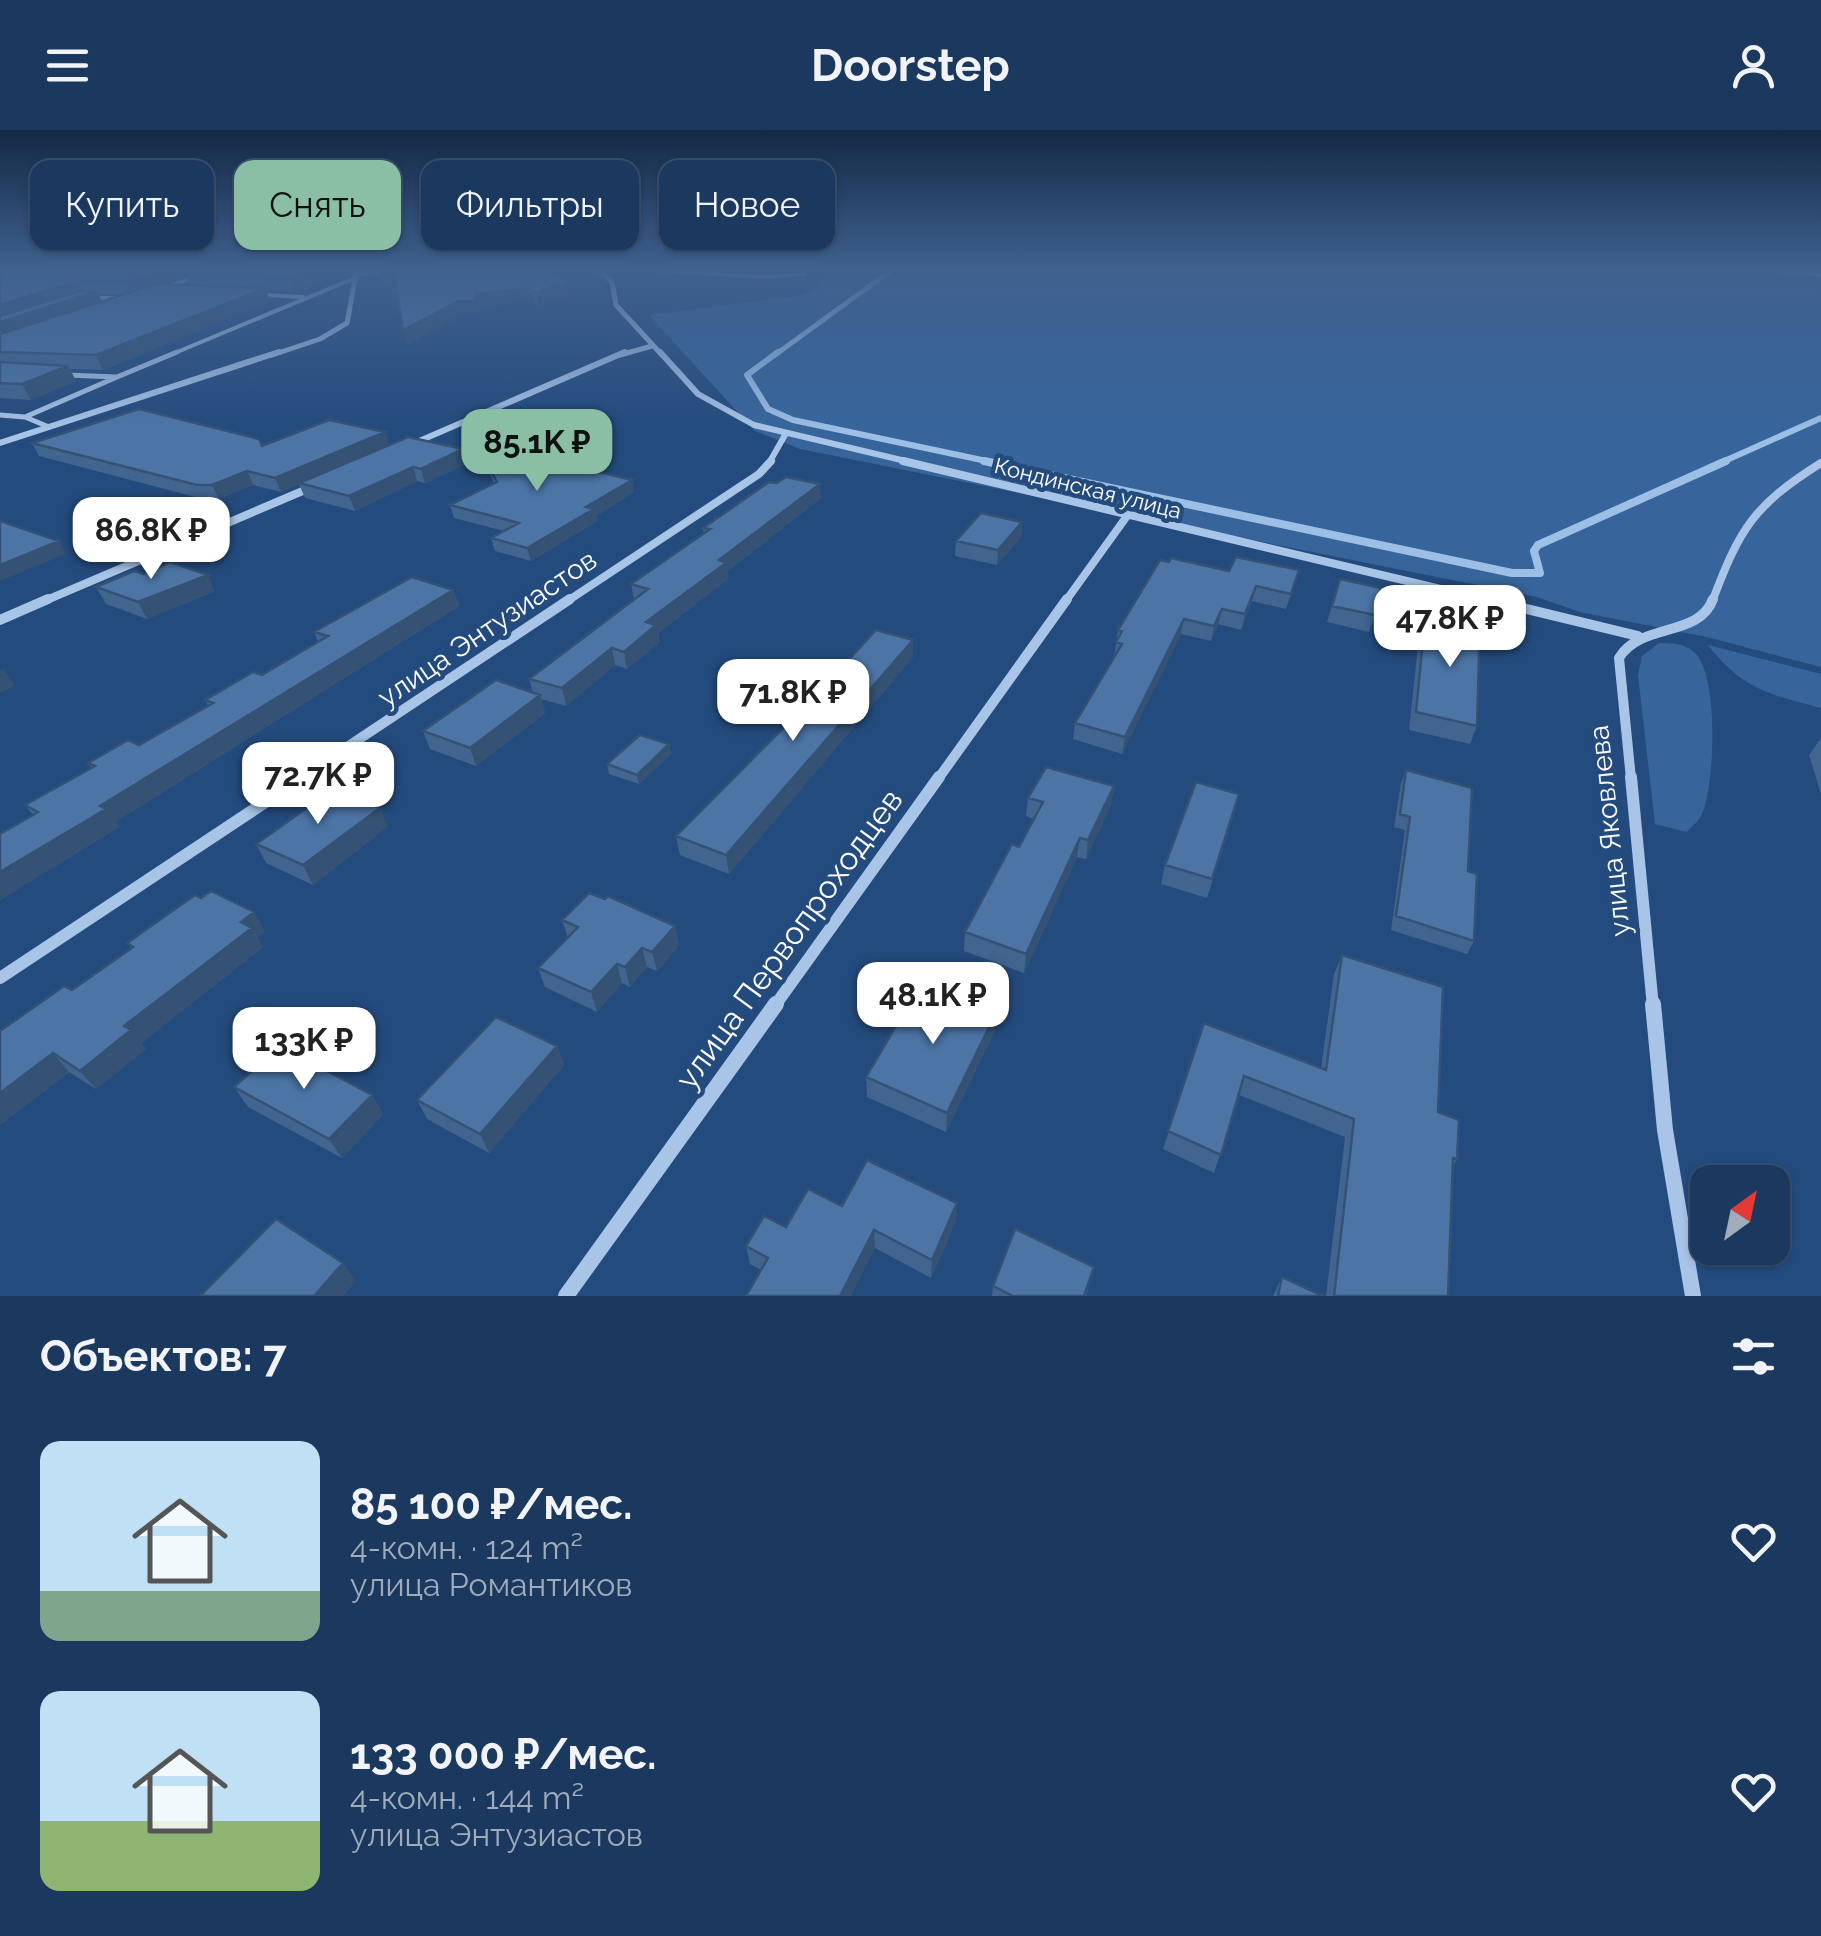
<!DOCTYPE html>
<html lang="ru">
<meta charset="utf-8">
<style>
:root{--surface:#1b385e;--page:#284367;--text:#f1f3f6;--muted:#a0acbc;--line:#395273;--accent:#8abfa5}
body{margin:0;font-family:Raleway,sans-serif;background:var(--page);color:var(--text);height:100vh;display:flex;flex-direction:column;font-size:38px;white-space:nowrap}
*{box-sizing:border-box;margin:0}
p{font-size:32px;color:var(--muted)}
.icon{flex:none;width:55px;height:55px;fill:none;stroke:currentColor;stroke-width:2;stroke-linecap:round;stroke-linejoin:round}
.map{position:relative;height:1166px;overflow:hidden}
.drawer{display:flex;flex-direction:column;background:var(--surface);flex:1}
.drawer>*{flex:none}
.banner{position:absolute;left:30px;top:30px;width:1000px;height:90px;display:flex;gap:20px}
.needle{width:65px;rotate:33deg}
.controls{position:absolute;left:1690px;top:1035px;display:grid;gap:20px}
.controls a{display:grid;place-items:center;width:100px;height:100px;border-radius:20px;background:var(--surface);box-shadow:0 2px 8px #0004,0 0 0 2px var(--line);font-size:50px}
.price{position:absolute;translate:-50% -85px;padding:0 22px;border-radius:20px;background:#fff;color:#222;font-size:32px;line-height:65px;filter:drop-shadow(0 2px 5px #0008)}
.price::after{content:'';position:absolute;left:50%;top:60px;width:30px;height:22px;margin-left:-15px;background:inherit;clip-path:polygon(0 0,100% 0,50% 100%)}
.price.on{background:var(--accent);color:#111}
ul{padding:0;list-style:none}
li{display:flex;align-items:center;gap:30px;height:250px;padding:0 40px}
li span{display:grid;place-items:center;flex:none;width:280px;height:200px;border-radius:20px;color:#555}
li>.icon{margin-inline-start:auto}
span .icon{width:120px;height:120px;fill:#fffc;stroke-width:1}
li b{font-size:42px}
h2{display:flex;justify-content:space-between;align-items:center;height:120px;padding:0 40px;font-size:42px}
.pill{padding:0 35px;border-radius:20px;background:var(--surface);box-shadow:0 2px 8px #0004,0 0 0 2px var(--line);font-size:35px;line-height:90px}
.pill.on{background:var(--accent);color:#111}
header{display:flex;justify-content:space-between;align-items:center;height:130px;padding:0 40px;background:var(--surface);font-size:45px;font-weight:700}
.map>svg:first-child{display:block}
</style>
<header><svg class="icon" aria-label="menu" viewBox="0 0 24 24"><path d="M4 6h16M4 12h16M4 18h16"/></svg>Doorstep<svg class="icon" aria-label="person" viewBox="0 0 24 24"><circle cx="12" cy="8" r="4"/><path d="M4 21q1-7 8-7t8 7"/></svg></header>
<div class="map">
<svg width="1821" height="1166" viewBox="0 0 1821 1166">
<rect width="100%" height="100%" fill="#244b7d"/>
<path fill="#37659b" d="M840 139H1821V537L1707 507 1580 482 1537 467 800 319 755 301 649 185 797 166 817 159 818 153Z
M1659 513C1672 513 1685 513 1695 523 1719 546 1715 655 1702 684 1700 690 1691 697 1687 702L1655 694 1638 545 1642 526Z
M1708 515 1821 544V578C1769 564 1743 560 1708 515Z"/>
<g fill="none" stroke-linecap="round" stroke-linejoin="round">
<path stroke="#9dbfe6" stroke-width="5" d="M1754 139 1821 144
M775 225 893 139"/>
<path stroke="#9dbfe6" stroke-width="6" d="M778 222 747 245 768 279 793 290 996 333
M1720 333 1821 288"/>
<path stroke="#9dbfe6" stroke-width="8" d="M984 331 1512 443H1540L1534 421 1538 415 1726 331"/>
<path stroke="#a8c4e6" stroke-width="4" d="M643 139 763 147 805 144
M167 157 196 147
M262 165 303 167
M90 168H121
M170 225 355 148"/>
<path stroke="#a8c4e6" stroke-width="5" d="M117 247 177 222
M0 285 25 287 49 297
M25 287 117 247 67 245"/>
<path stroke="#a8c4e6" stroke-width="5" d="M598 139 612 152 616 175 662 225
M272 225 320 209 347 193 356 144 410 139
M620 225 652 216"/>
<path stroke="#a8c4e6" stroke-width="6" d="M660 222 698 264 754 295 914 333
M0 313 279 222
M410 315 625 222
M769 333 785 305"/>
<path stroke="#a8c4e6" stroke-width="8" d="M903 331 1495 472
M42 472 312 357
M566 472 759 344 771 331
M1065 472 1127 386
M1712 472C1740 398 1753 376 1821 333"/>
<path stroke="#a8c4e6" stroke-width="10" d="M1485 469 1638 506
M0 490 48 469
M299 649 570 469
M938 649 1067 469
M1631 649 1619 528C1641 492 1699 508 1713 469"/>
<path stroke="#a8c4e6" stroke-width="12" d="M1631 647 1653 877
M0 848 303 647
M774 877 939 647"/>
<path stroke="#a8c4e6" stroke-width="16" d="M1653 874 1665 1000 1693 1166
M566 1166 776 874"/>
</g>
<path fill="#41658f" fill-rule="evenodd" d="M0 139H349L295 161 266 160 270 171 103 240 70 239 76 251 31 270 0 268ZM186 146 190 155 163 154ZM98 164 121 165 102 171Z
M378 139H554L565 153 568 166 538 176 534 171 479 177 480 183 461 185 408 214 396 156 389 157 380 148Z
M476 312 634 362 596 386 597 391 531 431 495 421 491 408 504 401 454 388 450 375 494 353 480 324Z
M32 313 262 316 389 315 463 319 467 333 425 353 417 351 355 381 305 368 299 354 281 362 253 355 219 369H203L39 326Z
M821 368 728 441V449L658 503 660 512 627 539 615 535 566 576 541 569 545 583 476 636 430 619 423 601 533 563 529 549 634 469 631 454 704 404 703 398Z
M1022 392 1021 407 997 435 955 426 956 411Z
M1299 440 1286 479 1252 471 1241 500 1218 494 1211 511 1181 504 1122 624 1073 609 1075 593 1114 528 1118 500 1229 441Z
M144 444 215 461 147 489 106 474 96 457Z
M1340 449 1375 485 1369 502 1327 492Z
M453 460 459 476 115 692 119 697 0 770V704L33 685 25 675 92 638 88 633 139 615 208 576 205 570 262 545 318 512 314 502Z
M1443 484 1477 596 1470 614 1409 600 1419 506 1425 489 1439 492Z
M913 510V527L729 744 680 725 676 706 798 583 789 581 787 563 834 546Z
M1821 608V664L1809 625Z
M669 614 671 624 639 654 609 644 607 634Z
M1406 640 1468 741 1474 811 1467 824 1391 800 1405 700 1394 697 1401 653Z
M1114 656 1111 675 1086 729 1077 727 1024 843 964 821 965 802 1019 717 1034 689 1026 686 1028 668Z
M1234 683 1207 768 1161 754 1165 735Z
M388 696 313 755 266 733 256 714Z
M562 790 675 796 679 815 657 841 647 837 630 857 622 853 597 882 545 857 538 838 568 808Z
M265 801 257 807 263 817 141 913 146 919 96 959 69 942 0 995 72 860 131 818 127 813Z
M1342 825 1438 982 1457 1029 1453 1036 1448 1166H1326L1345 1007 1239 965 1214 1043 1163 1019 1204 893 1321 938 1334 844Z
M995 901 946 1002 867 967 866 947Z
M557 916 564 935 489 1023 427 989 417 970Z
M234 957 372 965 383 984 342 1028 248 977Z
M842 1076 956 1091 931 1148 875 1118 761 1140 750 1134 746 1116 786 1097Z
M1282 1147 1323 1166H1273Z
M1089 1155 1086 1166H992L993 1156Z"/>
<path fill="#355274" d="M166 139H208L185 144 186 146 131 165 125 152Z
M315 139H349L295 161 290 148Z
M394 143 397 156 389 157 385 144Z
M78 151 84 164 0 191V175Z
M565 153 568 166 538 176 535 163Z
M265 158 270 171 103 240 96 225Z
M531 158 534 171 479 177 480 183 461 185 408 214 403 200 457 172 475 164Z
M97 161 103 174 0 209V192Z
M68 236 76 251 31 270 22 254Z
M385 302 389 315 281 362 275 348Z
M463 319 467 333 425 353 421 339Z
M413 337 417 351 355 381 349 366Z
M247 341 253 355 219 369 212 355Z
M632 350 634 362 596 386 597 391 531 431 527 418 586 377Z
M820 354 821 368 728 441V449L658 503 660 512 627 539 624 522 646 492 719 430Z
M1022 392 1021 407 997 435 998 420Z
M59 411 66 424 0 451V435Z
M208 445 215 461 147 489 138 472Z
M1256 456 1252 471 1241 500 1245 484Z
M453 460 459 476 115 692 119 697 0 770V742L100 676Z
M1222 479 1218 494 1211 511 1214 496Z
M1184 489 1181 504 1122 624 1125 607Z
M913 510V527L729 744 726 725Z
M612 518 615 535 566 576 562 558Z
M3 538 15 556 0 563V540Z
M540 565 545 583 476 636 470 618Z
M669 614 671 624 639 654 637 645Z
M1114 656 1111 675 1086 729 1088 710Z
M380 678 388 696 313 755 303 735Z
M1080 708 1077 727 1024 843 1026 824Z
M254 782 265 801 257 807 263 817 141 913 146 919 96 959 80 941 124 896 241 792Z
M675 796 679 815 657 841 652 822Z
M642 818 647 837 630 857 625 837Z
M617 834 622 853 597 882 591 862Z
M997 881 995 901 946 1002 947 983Z
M557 916 564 935 489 1023 480 1004Z
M53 923 69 942 0 995V963Z
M372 965 383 984 342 1028 329 1009Z
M957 1073 956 1091 931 1148 932 1130Z
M874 1100 875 1118 851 1166H840Z
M343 1133 356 1151 344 1166H314Z"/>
<path fill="#4c75a6" stroke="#355274" stroke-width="2.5" d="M0 139H166L125 152 78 151 0 175Z
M201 139H315L290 148 185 144Z
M380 139H554L565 153 535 163 531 158 475 164 477 170 457 172 403 200 394 143 385 144Z
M156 154 265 158 96 225 0 222V204Z
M80 161H97L0 192V186Z
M0 232 68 236 22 254 0 253Z
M139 279 259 309 262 316 329 290 385 302 275 348 247 341 212 355H197L32 313Z
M408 307 463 319 421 339 413 337 349 366 299 353Z
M476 312 632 350 586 377 594 379 527 418 491 408 519 393 450 375 497 352Z
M786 347 820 354 719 430 726 433 646 492 656 495 624 522 612 518 562 558 529 549 648 459 631 454 710 399 703 398 769 352 777 353Z
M981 383 1022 392 998 420 956 411Z
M0 391 59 411 0 435Z
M1236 427 1299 440 1291 464 1256 456 1245 484 1222 479 1214 496 1184 489 1125 607 1075 593 1122 514 1116 512 1122 501 1118 500 1160 430 1169 432 1171 428 1229 441Z
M170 432 208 445 138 472 96 457 134 441 144 444Z
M412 447 453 460 100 676 106 679 0 742V704L38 682 25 675 95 636 88 633 128 610 139 615 213 573 205 570 253 542 262 545 328 506 314 502Z
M1340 449 1381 458 1375 485 1332 476Z
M1443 484 1480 492 1477 596 1416 582 1425 489 1442 492Z
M876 500 913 510 726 725 676 706 811 570 787 563 811 539 834 546Z
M496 550 540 565 470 618 423 601Z
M640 605 669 614 637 645 607 634Z
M1046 637 1114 656 1088 710 1080 708 1026 824 965 802 1012 714 1019 717 1043 672 1028 668Z
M1406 640 1472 658 1468 741 1477 744 1474 811 1396 786 1410 687 1400 684Z
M1196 652 1239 664 1212 749 1165 735Z
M334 659 380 678 303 735 256 714Z
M211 761 254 782 241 792 252 798 124 896 131 900 80 941 53 923 0 963V901L64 856 72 860 133 817 127 813 195 765 201 768Z
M589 763 605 769 608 766 675 796 652 822 642 818 625 837 617 834 591 862 538 838 578 797 562 790Z
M1342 825 1443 857 1438 982 1459 990 1457 1029 1453 1028 1448 1166H1334L1354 989 1244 946 1221 1025 1168 1001 1204 893 1326 940Z
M922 852 997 881 947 983 866 947Z
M496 887 557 916 480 1004 417 970Z
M280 916 372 965 329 1009 234 957Z
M867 1030 957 1073 932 1130 874 1100 840 1166H746L768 1128 746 1116 764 1086 786 1097 808 1059 842 1076Z
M276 1089 343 1133 314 1166H200Z
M1015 1099 1094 1137 1084 1166H1013L993 1156Z
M1282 1147 1323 1166H1278Z"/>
<linearGradient id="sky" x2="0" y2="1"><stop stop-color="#142945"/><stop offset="0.46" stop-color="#3f618f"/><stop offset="1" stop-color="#3f618f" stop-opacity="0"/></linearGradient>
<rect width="1821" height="302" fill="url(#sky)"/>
<g text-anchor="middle" stroke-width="9" stroke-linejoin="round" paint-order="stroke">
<g font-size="22" fill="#fff" stroke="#244b7d">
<text transform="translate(1088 358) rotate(14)" y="8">Кондинская улица</text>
</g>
<g font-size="28" fill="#fff" stroke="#244b7d">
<text transform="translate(487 498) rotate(-34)" y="10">улица Энтузиастов</text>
<text transform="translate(1609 701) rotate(-96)" y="10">улица Яковлева</text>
</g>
<g font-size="32" fill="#fff" stroke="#244b7d">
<text transform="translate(789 809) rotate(-54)" y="11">улица Первопроходцев</text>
</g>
</g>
</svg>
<div class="controls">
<a><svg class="needle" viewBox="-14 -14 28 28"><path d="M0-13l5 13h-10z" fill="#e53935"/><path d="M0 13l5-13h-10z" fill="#a0acbc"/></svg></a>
</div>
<b class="price on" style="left:537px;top:364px">85.1K ₽</b>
<b class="price" style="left:151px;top:452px">86.8K ₽</b>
<b class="price" style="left:1450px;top:540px">47.8K ₽</b>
<b class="price" style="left:793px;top:614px">71.8K ₽</b>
<b class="price" style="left:318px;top:697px">72.7K ₽</b>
<b class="price" style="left:933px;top:917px">48.1K ₽</b>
<b class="price" style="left:304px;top:962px">133K ₽</b>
<div class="banner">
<a class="pill">Купить</a>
<a class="pill on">Снять</a>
<a class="pill">Фильтры</a>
<a class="pill">Новое</a>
</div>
</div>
<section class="drawer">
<h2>Объектов: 7<svg class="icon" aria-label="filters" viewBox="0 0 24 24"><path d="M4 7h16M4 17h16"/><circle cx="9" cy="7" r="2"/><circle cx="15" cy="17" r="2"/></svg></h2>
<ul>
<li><span style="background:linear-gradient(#bfe0f5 75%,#7fa58c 0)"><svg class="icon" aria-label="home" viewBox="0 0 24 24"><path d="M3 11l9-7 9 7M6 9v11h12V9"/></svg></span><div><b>85 100 ₽/мес.</b><p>4-комн. · 124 m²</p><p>улица Романтиков</p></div><svg class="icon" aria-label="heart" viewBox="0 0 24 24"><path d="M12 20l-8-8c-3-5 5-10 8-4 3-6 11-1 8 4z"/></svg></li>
<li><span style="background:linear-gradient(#bfe0f5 65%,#8fb573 0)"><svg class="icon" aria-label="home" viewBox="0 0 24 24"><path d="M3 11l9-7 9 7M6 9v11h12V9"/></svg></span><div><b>133 000 ₽/мес.</b><p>4-комн. · 144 m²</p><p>улица Энтузиастов</p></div><svg class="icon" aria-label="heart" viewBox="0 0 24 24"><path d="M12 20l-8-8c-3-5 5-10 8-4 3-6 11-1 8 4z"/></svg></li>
</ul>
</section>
